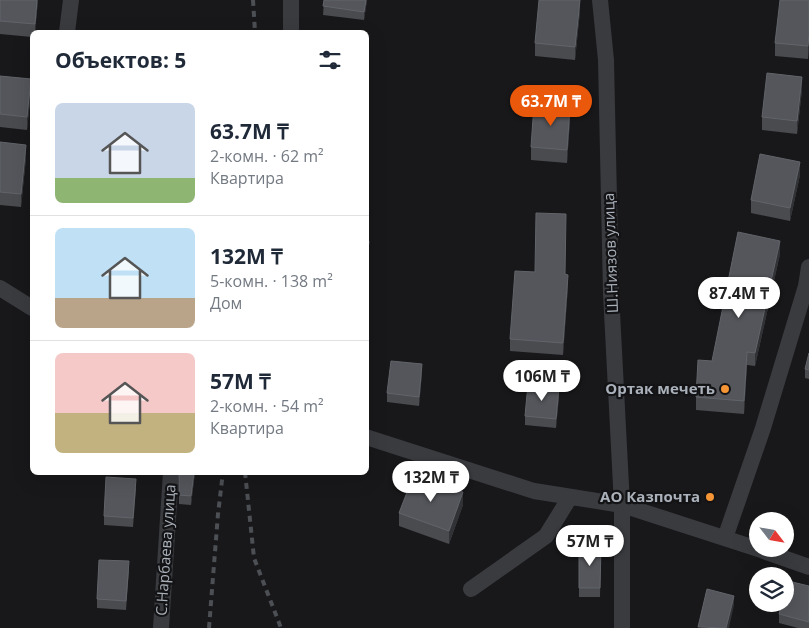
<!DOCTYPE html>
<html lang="ru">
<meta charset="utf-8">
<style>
:root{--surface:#fff;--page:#f2f2f3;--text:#1f2937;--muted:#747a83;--line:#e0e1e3;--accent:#ea580c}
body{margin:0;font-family:"Open Sans",sans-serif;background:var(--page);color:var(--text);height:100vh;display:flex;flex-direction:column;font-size:19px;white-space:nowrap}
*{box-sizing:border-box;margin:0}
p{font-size:16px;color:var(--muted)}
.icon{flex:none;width:28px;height:28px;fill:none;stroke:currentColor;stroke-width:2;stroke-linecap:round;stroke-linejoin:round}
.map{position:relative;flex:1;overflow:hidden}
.panel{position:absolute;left:30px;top:30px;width:339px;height:445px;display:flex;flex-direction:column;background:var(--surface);border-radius:8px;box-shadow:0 5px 20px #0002}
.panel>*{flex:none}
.needle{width:32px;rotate:121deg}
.tools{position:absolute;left:749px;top:512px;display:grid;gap:10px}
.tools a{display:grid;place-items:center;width:45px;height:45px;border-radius:50%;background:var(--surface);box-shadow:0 5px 20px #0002;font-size:25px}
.price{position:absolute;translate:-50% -42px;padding:0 11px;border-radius:18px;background:#fff;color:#222;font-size:16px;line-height:32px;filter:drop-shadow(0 1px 2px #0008)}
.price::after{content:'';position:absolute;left:50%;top:30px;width:15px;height:11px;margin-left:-8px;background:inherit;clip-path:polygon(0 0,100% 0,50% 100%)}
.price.current{background:var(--accent);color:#fff}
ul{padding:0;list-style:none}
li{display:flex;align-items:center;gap:15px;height:125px;padding:0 25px}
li+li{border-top:1px solid var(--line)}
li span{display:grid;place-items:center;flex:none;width:140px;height:100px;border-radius:8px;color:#555}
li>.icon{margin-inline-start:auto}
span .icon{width:60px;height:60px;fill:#fffc;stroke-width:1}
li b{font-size:21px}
h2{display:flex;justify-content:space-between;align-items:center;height:60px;padding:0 25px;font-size:21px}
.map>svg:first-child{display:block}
</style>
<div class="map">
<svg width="809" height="628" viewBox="0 0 809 628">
<rect width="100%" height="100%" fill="#18181a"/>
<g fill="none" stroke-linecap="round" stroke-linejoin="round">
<path stroke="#393b3f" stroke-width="16" d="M600 0 606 60 611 293 622 505V628
M67 32 71 0
M291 32V0
M0 288 32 308
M366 437 534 491 622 505 758 549
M725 538 763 428 806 286 809 267
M758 549 809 567
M471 589 546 536 570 497
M161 628 171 472"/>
<path stroke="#4c4f54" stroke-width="4" stroke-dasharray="6 5" stroke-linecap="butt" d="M253 0 255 32
M245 472 254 558 281 628
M209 628 218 514 223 472"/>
</g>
<path fill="#494b4f" d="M0 0H38L35 32H32V37L0 34Z
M324 0H367L364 20 323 15Z
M809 0V46L808 59 775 56V43Z
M580 11 575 60 535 56V43Z
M0 76 31 92 27 130 0 127Z
M802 90 797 134 762 130V117Z
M570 120 567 163 531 160V147Z
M0 142 26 158 21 207 0 205Z
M800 175 790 221 751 213V200Z
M780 254 755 366 747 365 744 414 696 410V397L712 361Z
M565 274 568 286 563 355 510 351V339Z
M809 353V379L805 378V369Z
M422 373 419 406 387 402V393Z
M559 396 556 428 525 425V416Z
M179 472H195L191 505 179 504Z
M136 488 133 527 104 525V516Z
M463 505 449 544 399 526V513Z
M579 546H601L600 597H579Z
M129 570 126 610 97 608V599Z
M809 586V628H798L779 623V614Z"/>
<path fill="#313235" d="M37 0H38L35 32V24Z
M366 0H367L364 20V12Z
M580 0V11L575 60V47Z
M809 33V46L808 59V46Z
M802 77V90L797 134V121Z
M31 79V92L27 130V117Z
M570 107V120L567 163V150Z
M26 145V158L21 207V194Z
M800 162V175L790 221V208Z
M369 241V250L366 277V268Z
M780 241V254L755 366V353Z
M568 275V286L563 355V343Z
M747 352V365L744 414V401Z
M422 364V373L419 406V397Z
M559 387V396L556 428V419Z
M194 472H195L191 505V496Z
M463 492V505L449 544V531Z
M734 596V605L729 628H726Z"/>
<path fill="#54565b" stroke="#61646a" d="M0 0H37L35 24 0 21Z
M324 0H366L364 12 323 6Z
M539 0H580L575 47 535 43Z
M780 0H809V33L808 46 775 43Z
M767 73 802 77 797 121 762 117Z
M0 76 31 79 27 117 0 114Z
M534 104 570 107 567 150 531 147Z
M0 142 26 145 21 194 0 192Z
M760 154 800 162 790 208 751 200Z
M536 213 566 214 565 274 568 275 563 343 510 339 515 271 535 272Z
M738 232 780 241 755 353 747 352 744 401 696 397 698 360 712 361Z
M366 240 369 241 366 268Z
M809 353V370L805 369Z
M391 361 422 364 419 397 387 393Z
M528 384 559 387 556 419 525 416Z
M179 472H194L191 496 179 495Z
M414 474 463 492 449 531 399 513Z
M106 477 136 479 133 518 104 516Z
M579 546H601L600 588H579Z
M99 560 129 561 126 601 97 599Z
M788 581 809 586V622L779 614 782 604H785V593Z
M707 589 734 596 726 628 698 627Z"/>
<g fill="#f59535" stroke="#131315" stroke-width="2">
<circle cx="725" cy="389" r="5"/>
<circle cx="710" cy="497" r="5"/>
</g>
<g text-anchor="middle" stroke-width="4.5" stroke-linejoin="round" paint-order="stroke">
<g font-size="15" fill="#aab1ba" stroke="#131315">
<text transform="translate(611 253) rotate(-92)" y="5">Ш.Ниязов улица</text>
<text transform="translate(166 550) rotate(-86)" y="5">С.Нарбаева улица</text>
</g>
<g font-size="15" font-weight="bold" fill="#aab1ba" stroke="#131315" text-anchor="end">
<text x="715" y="394">Ортак мечеть</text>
<text x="700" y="502">АО Казпочта</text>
</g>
</g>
</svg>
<div class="tools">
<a><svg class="needle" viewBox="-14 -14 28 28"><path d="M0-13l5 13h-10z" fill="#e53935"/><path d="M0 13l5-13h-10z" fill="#747a83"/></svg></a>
<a><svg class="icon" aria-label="layers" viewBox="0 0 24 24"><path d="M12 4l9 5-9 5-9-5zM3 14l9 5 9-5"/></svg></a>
</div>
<b class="price current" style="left:551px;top:127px">63.7M ₸</b>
<b class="price" style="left:739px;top:319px">87.4M ₸</b>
<b class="price" style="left:542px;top:402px">106M ₸</b>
<b class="price" style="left:431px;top:503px">132M ₸</b>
<b class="price" style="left:590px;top:567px">57M ₸</b>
<section class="panel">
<h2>Объектов: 5<svg class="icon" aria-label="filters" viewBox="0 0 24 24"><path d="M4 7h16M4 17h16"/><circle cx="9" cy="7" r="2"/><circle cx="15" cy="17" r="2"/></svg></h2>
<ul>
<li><span style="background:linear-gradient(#c9d6e8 75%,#8fb573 0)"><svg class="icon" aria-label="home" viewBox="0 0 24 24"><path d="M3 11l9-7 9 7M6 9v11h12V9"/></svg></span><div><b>63.7M ₸</b><p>2-комн. · 62 m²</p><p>Квартира</p></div></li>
<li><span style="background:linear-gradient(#bfe0f5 70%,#b9a48a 0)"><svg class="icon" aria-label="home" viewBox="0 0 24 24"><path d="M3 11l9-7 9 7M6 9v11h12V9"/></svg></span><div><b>132M ₸</b><p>5-комн. · 138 m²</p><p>Дом</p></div></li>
<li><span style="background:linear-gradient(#f6c9c9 60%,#c2b280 0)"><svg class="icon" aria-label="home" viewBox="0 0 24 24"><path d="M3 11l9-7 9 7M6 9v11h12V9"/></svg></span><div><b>57M ₸</b><p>2-комн. · 54 m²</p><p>Квартира</p></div></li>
</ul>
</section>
</div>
